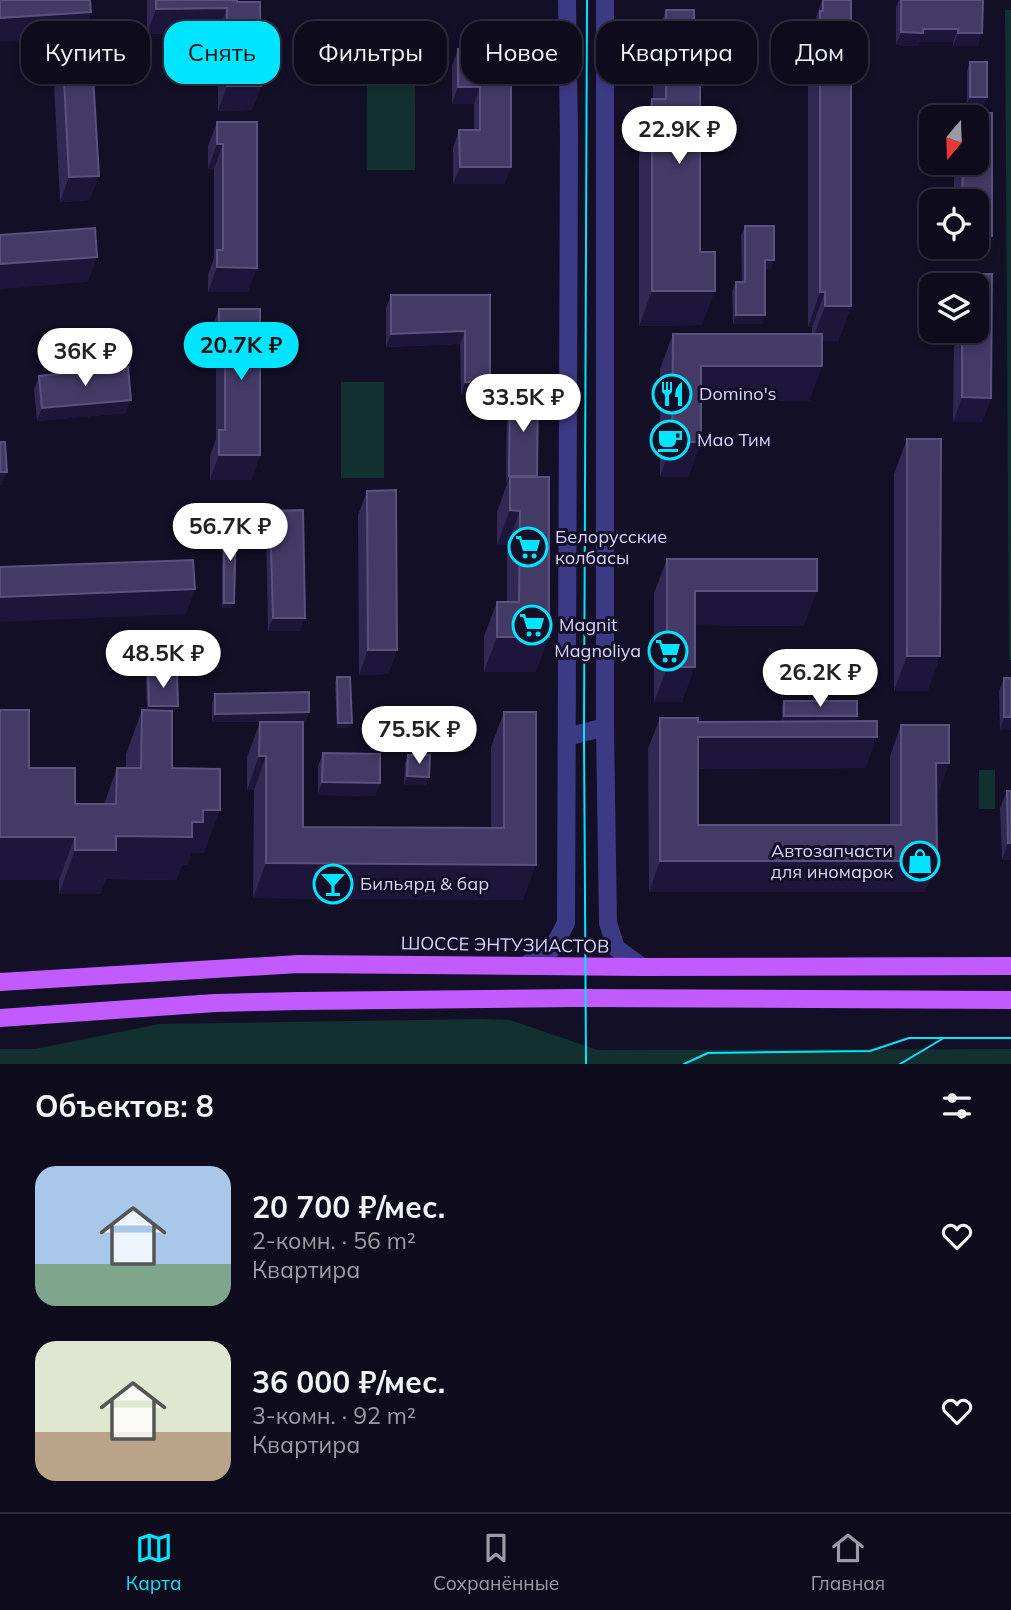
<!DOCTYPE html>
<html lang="ru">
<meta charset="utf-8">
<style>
:root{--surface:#0e0b1c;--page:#1c1929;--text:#f1f3f6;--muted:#9b9ba3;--line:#2e2b3b;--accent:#00e5ff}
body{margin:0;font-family:Mulish,sans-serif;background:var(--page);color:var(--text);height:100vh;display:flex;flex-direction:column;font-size:26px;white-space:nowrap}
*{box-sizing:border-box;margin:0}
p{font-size:23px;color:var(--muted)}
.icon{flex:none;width:38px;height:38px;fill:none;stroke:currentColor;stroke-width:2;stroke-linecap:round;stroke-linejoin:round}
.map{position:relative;height:1064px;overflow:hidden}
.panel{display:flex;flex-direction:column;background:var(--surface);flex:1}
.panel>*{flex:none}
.hud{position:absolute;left:21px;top:21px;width:970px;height:63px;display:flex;gap:14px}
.needle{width:46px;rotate:199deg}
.tools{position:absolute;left:919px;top:105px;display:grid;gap:14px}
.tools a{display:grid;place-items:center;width:70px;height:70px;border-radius:14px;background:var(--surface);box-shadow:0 4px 10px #0003,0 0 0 2px var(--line);font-size:35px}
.price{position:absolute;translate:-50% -60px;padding:0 16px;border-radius:24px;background:#fff;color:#222;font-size:23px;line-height:46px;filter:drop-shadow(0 2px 4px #0008)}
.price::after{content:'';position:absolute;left:50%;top:42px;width:21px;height:16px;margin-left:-10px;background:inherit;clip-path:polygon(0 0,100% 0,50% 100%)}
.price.selected{background:var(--accent);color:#111}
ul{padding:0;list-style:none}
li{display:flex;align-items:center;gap:21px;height:175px;padding:0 35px}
li span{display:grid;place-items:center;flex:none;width:196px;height:140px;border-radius:21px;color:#555}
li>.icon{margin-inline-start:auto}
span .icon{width:84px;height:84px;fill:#fffc;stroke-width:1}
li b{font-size:30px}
h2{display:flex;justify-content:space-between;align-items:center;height:84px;padding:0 35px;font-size:30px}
.chip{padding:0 24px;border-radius:21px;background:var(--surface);box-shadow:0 4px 10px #0003,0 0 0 2px var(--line);font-size:24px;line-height:63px}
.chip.selected{background:var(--accent);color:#111}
.tabs{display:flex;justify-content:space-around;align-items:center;height:98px;border-top:2px solid var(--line);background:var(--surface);font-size:19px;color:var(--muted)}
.tabs a{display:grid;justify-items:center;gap:4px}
.tabs .selected{color:var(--accent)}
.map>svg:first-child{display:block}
</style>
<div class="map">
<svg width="1011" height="1064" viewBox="0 0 1011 1064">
<rect width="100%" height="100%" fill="#130f26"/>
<path fill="#12302f" d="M1005 10H1011V660H1009Z
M367 74H415V170H367Z
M341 382H384V478H341Z
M979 770H995V809H979Z
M482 1019 510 1020 598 1050 1011 1049V1064H0V1049H35L159 1024Z"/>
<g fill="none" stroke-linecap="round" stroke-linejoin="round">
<path stroke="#3d3a85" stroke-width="18" d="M605 0V727L608 923 616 948 642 967
M567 737 605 727
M526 965 552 949 566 923 569 137 567 0"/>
<path stroke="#c25bff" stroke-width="18" d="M0 982 299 964 642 967 1011 966
M0 1018 215 1003 299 1001 576 998 1011 1000"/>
<path stroke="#00e5ff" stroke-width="2" d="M586 1064 584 733 587 0
M684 1064 708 1053 870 1051 909 1038H1011
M900 1064 942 1039"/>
</g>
<path fill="#312854" d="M147 0H237L261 86 252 110 218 111V33L147 34Z
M822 0H851V306L838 341H822V366L809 401H701V442L688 477H660V369L673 334H812V327H808V46L811 37V32Z
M899 0H983L978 46H953V42H920L918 46 896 45V7Z
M666 10 700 252 702 325 639 326V134L652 99H653V45Z
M458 49H511L505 184H453V147L459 130H474V104H452V66Z
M63 60 90 200 60 202 54 85Z
M970 62 984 105H967V71Z
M963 113H992V236L983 261H953V247H976V201H954V163H976V117H961Z
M217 122H257L248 292H208V275L214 258V169H208V146Z
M745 226 771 268 765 269 762 324H733L732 291 736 282H742L741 235Z
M963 274H992L991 398 982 422H953L954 331H976V285H959Z
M391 295H490L485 395H461L460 344 386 347V308Z
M219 309 260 455 251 480H210V455L216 439V357H210V334Z
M39 376 126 413 37 421 34 389Z
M510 391 536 477V672H484V636L497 602H507V545H497V512L507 484H506L507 400Z
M907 439 928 691H894V474Z
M367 491 397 650 388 674 359 675 358 515Z
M270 511 300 631H268L266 524Z
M224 525 232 608H222V530Z
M667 559 804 626 695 625 682 702H654V593Z
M148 674 178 706 176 710 155 711 172 768 204 853H191L187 865H182L176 880 106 879 100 894H59V880L29 768 75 804H104L117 768H126V754L142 710 147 711 146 678Z
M337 677 350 727 337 728 335 682Z
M1004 678 1011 730H1000L999 691Z
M215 694 309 712 306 721 212 722V703Z
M784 701 856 720 782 721V706Z
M504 712 523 900 253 898 254 790H247V757L260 722 303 827 491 828V747Z
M660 718 698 722 866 768 698 769V825H890V756L901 725 938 794H936L925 892H649L648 749Z
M323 753 380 783 375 796 318 795V766Z
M408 755 426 785H404L405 763Z
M1007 791H1011V860H1002L1000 808Z"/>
<path fill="#1d163a" d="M227 8 218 33 147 34 156 9Z
M91 12 82 36 0 42V18Z
M923 29H958L953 42H920L918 46 896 45 901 32Z
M958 33H982L978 46H953Z
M227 86H261L252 110 218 111Z
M458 87H480L474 104H452Z
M970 97H987L984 105H967Z
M217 144H223L214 169H208Z
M460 167H511L505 184H453Z
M99 176 90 200 60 202 69 177Z
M976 236H992L983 261H953L959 247H976Z
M97 257 88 282 0 289V264Z
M765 260H774L771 268 762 269Z
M217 267 257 268 248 292H208Z
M652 291H715L702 325 639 326Z
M820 292H825L812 327H808Z
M825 306H851L838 341H812Z
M736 315H765L762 324H733Z
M465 331 460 344 386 347 391 334Z
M219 332 225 333 216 357H210Z
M701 366H822L809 401H688Z
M465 382H490L485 395H461Z
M962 397 991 398 982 422H953Z
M131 400 126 413 37 421 42 408Z
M672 442H701L688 477H660Z
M219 455H260L251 480H210Z
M0 472H7L2 485H0Z
M509 476H537L534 485 510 477 507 484H506Z
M510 510 520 511 507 545H497Z
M195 589 186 614 0 622V597Z
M695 591H817L804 626 683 625Z
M224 603H234L232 608H222Z
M273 618H305L300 631H268Z
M497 637H549L536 672H484Z
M368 650H397L388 674 359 675Z
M907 656H940L928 691H894Z
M667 667H695L682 702H654Z
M149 706H178L176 710 147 711Z
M309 712 306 721 212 722 215 714Z
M784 716H857L856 720 782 721Z
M1004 717H1011V730H1000Z
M338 723H352L350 727 337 728Z
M698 737H877L866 768 686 769Z
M259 756H266L254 790H247Z
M936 763H949L938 794H925Z
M407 776 429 777 426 785H404Z
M322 782 380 783 375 796 318 795Z
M203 810H220L204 853H191L187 865H182L176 880 106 879 100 894H59L75 850 116 836 192 822Z
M0 837H75L59 880H0Z
M1008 843H1011V860H1002Z
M660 861H937L925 892H649Z
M266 863 536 865 523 900 253 898Z"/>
<path fill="#433a66" stroke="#5a527e" stroke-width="2" d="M0 0H90L91 12 0 18Z
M156 0H237V2H260L261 86H227V8L156 9Z
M823 0H851V306H825V292H820V11H823Z
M901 0H983L982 33H958V29H923V33L901 32Z
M666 10H694V25H700V252H715V291H652V99H666Z
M458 49H511V167H460L459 130H480V87H458Z
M92 59 99 176 69 177 63 60Z
M970 62H987V97H970Z
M963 113H992V236H976V201H962L963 163H976V117H963Z
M217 122H257V268L217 267V250H223V144H217Z
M745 226H774V260H765V315H736V282H745Z
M95 228 97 257 0 264V235Z
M963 274H992L991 398 962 397V331H976V285H963Z
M391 295H490V382H465V331L391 334Z
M219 309H260V455H219V430H225V333L219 332Z
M673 334H822V366H701V442H672Z
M128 367 131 400 42 408 39 376Z
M510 391 538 392 537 476H509Z
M907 439H941L940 656H907Z
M0 442H5L7 472H0Z
M510 477H549V637H497V602H519L520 511 510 510Z
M396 490 397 650H368L367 491Z
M303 510 305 618H273L270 511Z
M224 525 236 526 234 603H224Z
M667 559H817V591H695V667H667Z
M193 560 195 589 0 597V567Z
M177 673 178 706H149L148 674Z
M337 677H350L352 723H338Z
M1004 678H1011V717H1004Z
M309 692V712L215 714V694Z
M784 701H857V716H784Z
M0 710H29V768H75V804H116L117 768H141L142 710 172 711V768L220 769V810H203V822H192V837L116 836V850H75V837H0Z
M504 712H536V865L266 863V756H259L260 722H303V827L504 828Z
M660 718H698V722L877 721V737H698V825H901V725H949V763H936L937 861H660Z
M323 753 380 754V783L322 782Z
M408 755H430L429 777 407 776Z
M1007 791H1011V843H1008Z"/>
<defs>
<symbol id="restaurant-ring" viewBox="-11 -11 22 22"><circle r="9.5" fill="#130f26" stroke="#00e5ff" stroke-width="1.5"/><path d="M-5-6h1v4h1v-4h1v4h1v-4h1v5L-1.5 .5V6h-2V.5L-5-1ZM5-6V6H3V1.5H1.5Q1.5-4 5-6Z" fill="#00e5ff"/></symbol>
<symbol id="cafe-ring" viewBox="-11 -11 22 22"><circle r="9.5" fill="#130f26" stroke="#00e5ff" stroke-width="1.5"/><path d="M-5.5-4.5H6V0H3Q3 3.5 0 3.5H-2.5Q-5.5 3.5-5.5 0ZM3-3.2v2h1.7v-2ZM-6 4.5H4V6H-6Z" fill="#00e5ff"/></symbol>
<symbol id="supermarket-ring" viewBox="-11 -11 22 22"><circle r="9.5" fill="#130f26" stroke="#00e5ff" stroke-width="1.5"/><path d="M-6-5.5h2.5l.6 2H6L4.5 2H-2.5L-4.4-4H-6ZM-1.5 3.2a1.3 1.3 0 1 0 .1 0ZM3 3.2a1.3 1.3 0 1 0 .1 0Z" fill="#00e5ff"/></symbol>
<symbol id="shop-ring" viewBox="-11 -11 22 22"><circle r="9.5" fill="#130f26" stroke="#00e5ff" stroke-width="1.5"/><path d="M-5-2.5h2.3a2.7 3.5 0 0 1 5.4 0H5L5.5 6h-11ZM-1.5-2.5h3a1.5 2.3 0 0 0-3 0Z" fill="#00e5ff"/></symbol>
<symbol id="bar-ring" viewBox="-11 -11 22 22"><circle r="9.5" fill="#130f26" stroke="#00e5ff" stroke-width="1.5"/><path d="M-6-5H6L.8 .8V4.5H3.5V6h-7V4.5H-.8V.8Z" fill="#00e5ff"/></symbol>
</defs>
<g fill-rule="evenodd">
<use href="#restaurant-ring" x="650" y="372" width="44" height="44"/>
<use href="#cafe-ring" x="648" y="418" width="44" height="44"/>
<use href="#supermarket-ring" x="506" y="525" width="44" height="44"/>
<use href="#supermarket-ring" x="510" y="603" width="44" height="44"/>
<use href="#supermarket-ring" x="646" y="629" width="44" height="44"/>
<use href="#shop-ring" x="898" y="839" width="44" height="44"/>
<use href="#bar-ring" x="311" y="862" width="44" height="44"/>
</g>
<g text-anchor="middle" stroke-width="6" stroke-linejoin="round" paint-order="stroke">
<g font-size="18" fill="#d9d4ff" stroke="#130f26" text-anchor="start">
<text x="699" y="400">Domino's</text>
<text x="697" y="446">Мао Тим</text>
<text x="555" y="543">Белорусские<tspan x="555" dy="21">колбасы</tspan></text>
<text x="559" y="631">Magnit</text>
<text x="641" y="657" text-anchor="end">Magnoliya</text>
<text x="893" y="857" text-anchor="end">Автозапчасти<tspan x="893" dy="21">для иномарок</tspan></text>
<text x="360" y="890">Бильярд &amp; бар</text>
</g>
<g font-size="18" fill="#d9d4ff" stroke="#130f26">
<text transform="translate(505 945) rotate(1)" y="6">ШОССЕ ЭНТУЗИАСТОВ</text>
</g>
</g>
</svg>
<div class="tools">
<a><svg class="needle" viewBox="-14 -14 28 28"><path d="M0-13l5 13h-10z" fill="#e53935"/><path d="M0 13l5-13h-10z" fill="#9b9ba3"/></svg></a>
<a><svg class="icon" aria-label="locate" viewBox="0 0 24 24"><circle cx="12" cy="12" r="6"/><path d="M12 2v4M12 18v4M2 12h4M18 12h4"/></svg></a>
<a><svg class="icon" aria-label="layers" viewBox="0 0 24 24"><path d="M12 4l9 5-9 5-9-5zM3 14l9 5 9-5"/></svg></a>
</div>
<b class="price" style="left:679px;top:166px">22.9K ₽</b>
<b class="price selected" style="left:241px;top:382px">20.7K ₽</b>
<b class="price" style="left:85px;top:388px">36K ₽</b>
<b class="price" style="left:523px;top:434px">33.5K ₽</b>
<b class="price" style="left:230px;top:563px">56.7K ₽</b>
<b class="price" style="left:163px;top:690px">48.5K ₽</b>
<b class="price" style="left:820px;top:709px">26.2K ₽</b>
<b class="price" style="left:419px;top:766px">75.5K ₽</b>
<div class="hud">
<a class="chip">Купить</a>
<a class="chip selected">Снять</a>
<a class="chip">Фильтры</a>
<a class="chip">Новое</a>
<a class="chip">Квартира</a>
<a class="chip">Дом</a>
</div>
</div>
<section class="panel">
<h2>Объектов: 8<svg class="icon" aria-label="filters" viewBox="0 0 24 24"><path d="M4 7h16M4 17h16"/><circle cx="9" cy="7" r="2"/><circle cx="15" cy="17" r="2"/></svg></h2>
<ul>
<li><span style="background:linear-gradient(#a9c7e8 70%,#7fa58c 0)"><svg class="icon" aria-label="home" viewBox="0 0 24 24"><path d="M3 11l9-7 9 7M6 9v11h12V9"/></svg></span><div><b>20 700 ₽/мес.</b><p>2-комн. · 56 m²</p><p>Квартира</p></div><svg class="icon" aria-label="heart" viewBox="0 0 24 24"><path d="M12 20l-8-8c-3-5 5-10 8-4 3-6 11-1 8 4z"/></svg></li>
<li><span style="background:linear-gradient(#dfe7d0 65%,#b9a48a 0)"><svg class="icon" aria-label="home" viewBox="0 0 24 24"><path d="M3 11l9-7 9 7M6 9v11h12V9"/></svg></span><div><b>36 000 ₽/мес.</b><p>3-комн. · 92 m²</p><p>Квартира</p></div><svg class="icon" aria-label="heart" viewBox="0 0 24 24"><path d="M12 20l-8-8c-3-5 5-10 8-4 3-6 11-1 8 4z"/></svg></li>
</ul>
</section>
<nav class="tabs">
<a class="selected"><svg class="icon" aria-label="map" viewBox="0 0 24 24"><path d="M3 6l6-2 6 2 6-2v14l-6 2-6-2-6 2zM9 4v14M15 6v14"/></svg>Карта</a>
<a><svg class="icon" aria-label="saved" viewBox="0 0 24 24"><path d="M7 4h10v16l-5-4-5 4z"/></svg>Сохранённые</a>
<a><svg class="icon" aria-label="home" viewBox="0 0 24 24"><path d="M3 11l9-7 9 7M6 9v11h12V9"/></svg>Главная</a>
</nav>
